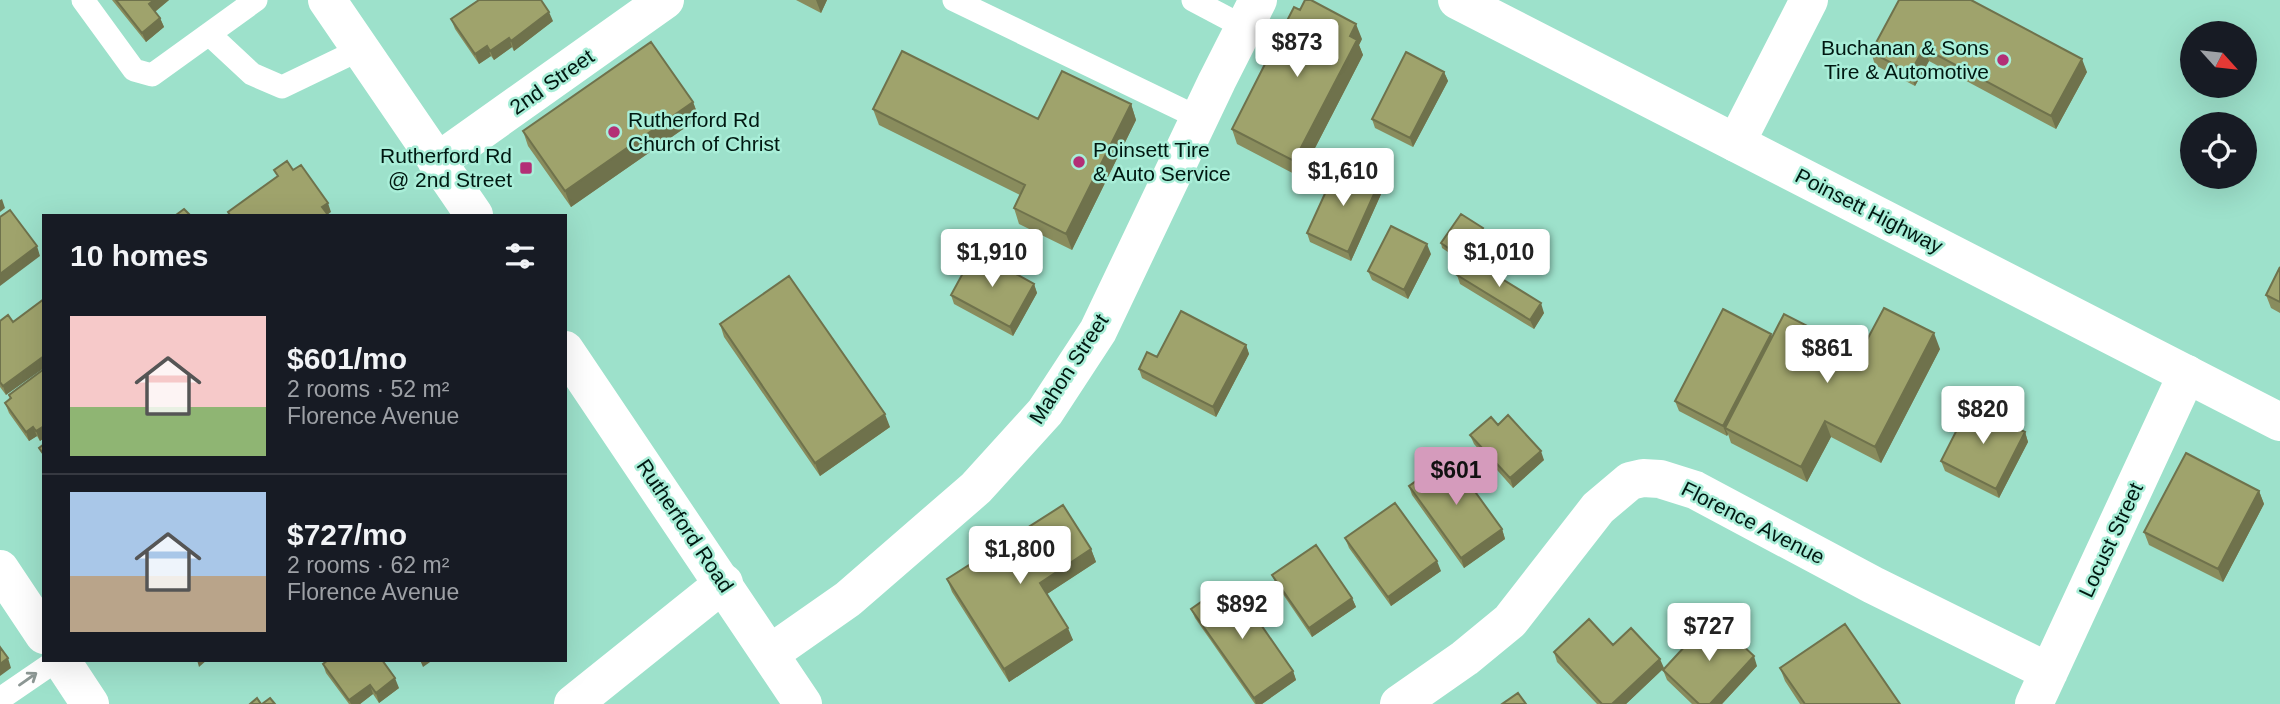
<!DOCTYPE html>
<meta charset="utf-8">
<style>
:root{--surface:#171b24;--page:#242831;--text:#f1f3f6;--muted:#9ea1a6;--line:#363941;--accent:#d59bbc}
body{margin:0;font-family:Arial,sans-serif;background:var(--page);color:var(--text);height:100vh;display:flex;flex-direction:column;font-size:26px;white-space:nowrap}
*{box-sizing:border-box;margin:0}
p{font-size:23px;color:var(--muted)}
.icon{flex:none;width:38px;height:38px;fill:none;stroke:currentColor;stroke-width:2;stroke-linecap:round;stroke-linejoin:round}
.map{position:relative;flex:1;overflow:hidden}
.side{position:absolute;left:42px;top:214px;width:525px;height:448px;display:flex;flex-direction:column;background:var(--surface);border-radius:0px;box-shadow:0 7px 28px #0002}
.side>*{flex:none}
.needle{width:46px;rotate:117deg}
.tools{position:absolute;left:2180px;top:21px;display:grid;gap:14px}
.tools a{display:grid;place-items:center;width:77px;height:77px;border-radius:50%;background:var(--surface);box-shadow:0 7px 28px #0002;font-size:35px}
.price{position:absolute;translate:-50% -60px;padding:0 16px;border-radius:7px;background:#fff;color:#222;font-size:23px;line-height:46px;filter:drop-shadow(0 2px 4px #0008)}
.price::after{content:'';position:absolute;left:50%;top:42px;width:21px;height:16px;margin-left:-10px;background:inherit;clip-path:polygon(0 0,100% 0,50% 100%)}
.price.selected{background:var(--accent);color:#111}
ul{padding:0;list-style:none}
li{display:flex;align-items:center;gap:21px;height:175px;padding:0 28px}
li+li{border-top:2px solid var(--line)}
li span{display:grid;place-items:center;flex:none;width:196px;height:140px;border-radius:0px;color:#555}
li>.icon{margin-inline-start:auto}
span .icon{width:84px;height:84px;fill:#fffc;stroke-width:1}
li b{font-size:30px}
h2{display:flex;justify-content:space-between;align-items:center;height:84px;padding:0 28px;font-size:30px}
.map>svg:first-child{display:block}
</style>
<div class="map">
<svg width="2280" height="704" viewBox="0 0 2280 704">
<rect width="100%" height="100%" fill="#9de1cb"/>
<g fill="none" stroke-linecap="round" stroke-linejoin="round">
<path stroke="#fff" stroke-width="23" d="M83 0 134 70 152 75 256 0
M954 0 1199 118
M1193 0 1244 27
M209 34 252 74 282 87 361 49
M0 699 57 660"/>
<path stroke="#fff" stroke-width="38" d="M1736 143 1809 0
M437 162 665 0
M0 569 44 635
M771 653 848 599 976 488 1045 412 1098 331 1217 81 1258 0
M61 660 90 704
M573 704 724 583
M1399 704 1465 658 1510 621 1598 508 1630 481 1643 478 1660 479 1695 490 1873 585 2049 672
M2034 704 2187 374"/>
<path stroke="#fff" stroke-width="38" d="M327 0 474 215
M565 350 803 704"/>
<path stroke="#fff" stroke-width="38" d="M1457 0 2280 422"/>
</g>
<path fill="#898c5d" d="M112 0H169L155 12 160 18 164 27 146 42Z
M796 0H827L821 13Z
M1899 0 2087 72 2056 129 1929 61 1915 86 1875 65 1871 52Z
M451 19 553 21 514 51 512 47 494 60 491 56 479 64 455 29Z
M1362 39 1359 45 1363 55 1300 177 1237 144 1232 129Z
M1444 72 1448 81 1413 147 1375 128 1372 119Z
M693 102 699 118 571 207 528 146 523 131Z
M1131 104 1136 120 1072 250 1019 224 1014 208 1020 195 879 125 873 109 1038 119Z
M1382 192 1351 261 1310 242 1307 233Z
M1485 233 1469 259 1544 313 1534 329 1460 284 1457 275 1464 263 1442 248 1441 243Z
M1431 254 1408 299 1372 280 1368 271Z
M2280 267V313L2271 308 2266 295Z
M1034 284 1037 293 1013 336 954 304 951 295Z
M0 321 6 395 0 387Z
M720 324 890 427 820 476 724 337Z
M1771 334 1772 338 1860 353 1940 349 1881 463 1831 437 1807 482 1731 443 1728 434 1727 436 1679 411 1675 401Z
M1246 345 1249 354 1216 417 1142 378 1139 369 1157 357Z
M44 369V438L40 441 37 436 29 441 9 413 5 403 10 399 9 395Z
M1498 425 1544 460 1513 488 1474 444 1470 435Z
M2025 432 2028 442 1999 498 1945 471 1941 461Z
M1409 486 1502 529 1505 539 1464 568 1412 495Z
M2259 491 2264 504 2223 582 2149 545 2144 532Z
M1345 538 1441 571 1391 606 1349 548Z
M1091 549 1096 562 1047 594 1073 640 1009 682 952 592 947 579Z
M1272 575 1352 598 1356 607 1312 637 1276 584Z
M1232 598 1293 671 1296 680 1262 704H1255L1195 618 1191 609Z
M1613 645 1664 668 1626 704H1597L1557 662 1554 652Z
M323 664 399 688 379 703 373 694 360 704H349L326 673Z
M1757 666 1722 704H1692L1667 680 1663 670Z
M1780 668 1900 704H1800L1785 681Z"/>
<path fill="#6f724c" d="M154 0H169L152 14 149 4Z
M816 0H827L821 13Z
M549 12 553 21 514 51 511 41Z
M160 18 164 27 146 42 142 33Z
M1356 24 1362 39 1359 45 1363 55 1300 177 1294 161Z
M509 38 512 47 494 60 490 51Z
M487 46 491 56 479 64 475 54Z
M1924 48 1929 61 1915 86 1910 73Z
M2082 59 2087 72 2056 129 2051 116Z
M1444 72 1448 81 1413 147 1410 138Z
M693 102 699 118 571 207 565 191Z
M1131 104 1136 120 1072 250 1066 234Z
M1379 183 1382 192 1351 261 1348 252Z
M2 199 5 208 0 212V200Z
M328 203 331 212 327 215 322 207Z
M1483 228 1485 233 1465 264 1464 259Z
M1427 244 1431 254 1408 299 1404 290Z
M37 246 40 256 0 286V274Z
M1034 284 1037 293 1013 336 1010 327Z
M1541 303 1544 313 1534 329 1530 320Z
M1934 333 1940 349 1881 463 1875 447Z
M1771 334 1774 343 1725 428 1728 434 1727 436 1723 426Z
M1246 345 1249 354 1216 417 1213 407Z
M44 356V368L6 395 3 386Z
M885 414 890 427 820 476 815 463Z
M1825 421 1831 437 1807 482 1801 467Z
M44 426V438L40 441 36 431Z
M33 427 37 436 29 441 26 432Z
M2025 432 2028 442 1999 498 1996 489Z
M1541 451 1544 460 1513 488 1510 478Z
M2259 491 2264 504 2223 582 2218 569Z
M1502 529 1505 539 1464 568 1461 558Z
M1091 549 1096 562 1044 596 1040 583Z
M1437 561 1441 571 1391 606 1388 597Z
M1352 598 1356 607 1312 637 1309 628Z
M1068 628 1073 640 1009 682 1004 669Z
M1754 656 1757 666 1722 704H1710Z
M8 658 11 668 0 676V664Z
M1660 659 1664 668 1626 704H1612Z
M197 660H207L199 667Z
M420 660H433L423 667Z
M1293 671 1296 680 1262 704H1256L1254 698Z
M395 678 399 688 379 703 376 693Z
M370 685 373 694 360 704H351L349 700Z"/>
<path fill="#9fa36c" stroke="#6f724c" stroke-width="2" d="M116 0H154L149 4 160 18 142 33Z
M479 0H541L549 12 511 41 509 38 490 51 487 46 475 54 451 19Z
M1305 0H1311L1356 24 1350 36 1357 40 1294 161 1232 129 1294 7 1300 10Z
M1899 0H1971L2082 59 2051 116 1924 48 1910 73 1871 52Z
M651 42 693 102 565 191 523 131Z
M902 51 1038 119 1062 71 1131 104 1066 234 1014 208 1025 185 873 109Z
M1406 52 1444 72 1410 138 1372 119Z
M287 161 293 170 301 165 328 203 322 207 328 215H230L228 212 278 176 274 170Z
M1338 165 1379 183 1348 252 1307 233Z
M184 209 190 215H176Z
M10 210 37 246 0 274V217Z
M1461 214 1483 228 1464 259 1441 243Z
M1391 226 1427 244 1404 290 1368 271Z
M975 251 1034 284 1010 327 951 295Z
M1468 258 1541 303 1530 320 1457 275Z
M2280 267V302L2266 295Z
M789 276 885 414 815 463 720 324Z
M44 299V356L3 386 0 382V321L8 315 13 322Z
M1884 308 1934 333 1875 447 1825 421 1801 467 1725 428 1784 314 1860 353Z
M1723 309 1771 334 1723 426 1675 401Z
M1181 311 1246 345 1213 407 1139 369 1147 352 1157 357Z
M44 369V426L36 431 33 427 26 432 5 403 11 398 9 395Z
M1970 404 2025 432 1996 489 1941 461Z
M1508 415 1541 451 1510 478 1470 435 1491 417 1498 425Z
M44 444V455L39 448Z
M2186 453 2259 491 2218 569 2144 532Z
M1450 457 1502 529 1461 558 1409 486Z
M1395 503 1437 561 1388 597 1345 538Z
M1063 505 1091 549 1040 583 1068 628 1004 669 947 579Z
M1316 545 1352 598 1309 628 1272 575Z
M1224 586 1232 598 1239 593 1293 671 1254 698 1191 609Z
M1712 617 1754 656 1710 704H1699L1663 670Z
M1589 619 1613 645 1631 628 1660 659 1612 704H1602L1554 652Z
M1845 624 1900 704H1805L1780 668Z
M0 647 8 658 0 664Z
M328 660H382L395 678 376 693 370 685 349 700 323 664Z
M1518 693 1526 704H1502Z
M257 698 261 704H250Z
M270 698 275 704H262Z"/>
<defs><path id="oneway-shaft" d="M-6 0H5M1.5-3L5.5 0L1.5 3" fill="none" stroke-width="1.6" stroke-linecap="round" stroke-linejoin="round" transform="scale(1.75)"/></defs>
<use stroke="#8c9794" href="#oneway-shaft" transform="translate(28 679) rotate(-35)"/>
<g fill="#b32f76" stroke="#a9eed8" stroke-width="2.5">
<circle cx="2003" cy="60" r="7"/>
<circle cx="614" cy="132" r="7"/>
<circle cx="1079" cy="162" r="7"/>
<rect x="519" y="161" width="14" height="14" rx="3.5"/>
</g>
<g text-anchor="middle" stroke-width="5" stroke-linejoin="round" paint-order="stroke">
<g font-size="21" fill="#001811" stroke="#a9eed8" text-anchor="end">
<text x="1989" y="55">Buchanan &amp; Sons<tspan x="1989" dy="24">Tire &amp; Automotive</tspan></text>
<text x="628" y="127" text-anchor="start">Rutherford Rd<tspan x="628" dy="24">Church of Christ</tspan></text>
<text x="1093" y="157" text-anchor="start">Poinsett Tire<tspan x="1093" dy="24">&amp; Auto Service</tspan></text>
<text x="512" y="163">Rutherford Rd<tspan x="512" dy="24">@ 2nd Street</tspan></text>
</g>
<g font-size="21" fill="#001811" stroke="#a9eed8">
<text transform="translate(552 82) rotate(-35)" y="7">2nd Street</text>
<text transform="translate(1869 211) rotate(27)" y="7">Poinsett Highway</text>
<text transform="translate(1069 369) rotate(-57)" y="7">Mahon Street</text>
<text transform="translate(1753 523) rotate(27)" y="7">Florence Avenue</text>
<text transform="translate(685 526) rotate(56)" y="7">Rutherford Road</text>
<text transform="translate(2111 540) rotate(-65)" y="7">Locust Street</text>
</g>
</g>
</svg>
<div class="tools">
<a><svg class="needle" viewBox="-14 -14 28 28"><path d="M0-13l5 13h-10z" fill="#e53935"/><path d="M0 13l5-13h-10z" fill="#9ea1a6"/></svg></a>
<a><svg class="icon" aria-label="locate" viewBox="0 0 24 24"><circle cx="12" cy="12" r="6"/><path d="M12 2v4M12 18v4M2 12h4M18 12h4"/></svg></a>
</div>
<b class="price" style="left:1297px;top:79px">$873</b>
<b class="price" style="left:1343px;top:208px">$1,610</b>
<b class="price" style="left:992px;top:289px">$1,910</b>
<b class="price" style="left:1499px;top:289px">$1,010</b>
<b class="price" style="left:1827px;top:385px">$861</b>
<b class="price" style="left:1983px;top:446px">$820</b>
<b class="price selected" style="left:1456px;top:507px">$601</b>
<b class="price" style="left:1020px;top:586px">$1,800</b>
<b class="price" style="left:1242px;top:641px">$892</b>
<b class="price" style="left:1709px;top:663px">$727</b>
<section class="side">
<h2>10 homes<svg class="icon" aria-label="filters" viewBox="0 0 24 24"><path d="M4 7h16M4 17h16"/><circle cx="9" cy="7" r="2"/><circle cx="15" cy="17" r="2"/></svg></h2>
<ul>
<li><span style="background:linear-gradient(#f6c9c9 65%,#8fb573 0)"><svg class="icon" aria-label="home" viewBox="0 0 24 24"><path d="M3 11l9-7 9 7M6 9v11h12V9"/></svg></span><div><b>$601/mo</b><p>2 rooms · 52 m²</p><p>Florence Avenue</p></div></li>
<li><span style="background:linear-gradient(#a9c7e8 60%,#b9a48a 0)"><svg class="icon" aria-label="home" viewBox="0 0 24 24"><path d="M3 11l9-7 9 7M6 9v11h12V9"/></svg></span><div><b>$727/mo</b><p>2 rooms · 62 m²</p><p>Florence Avenue</p></div></li>
</ul>
</section>
</div>
